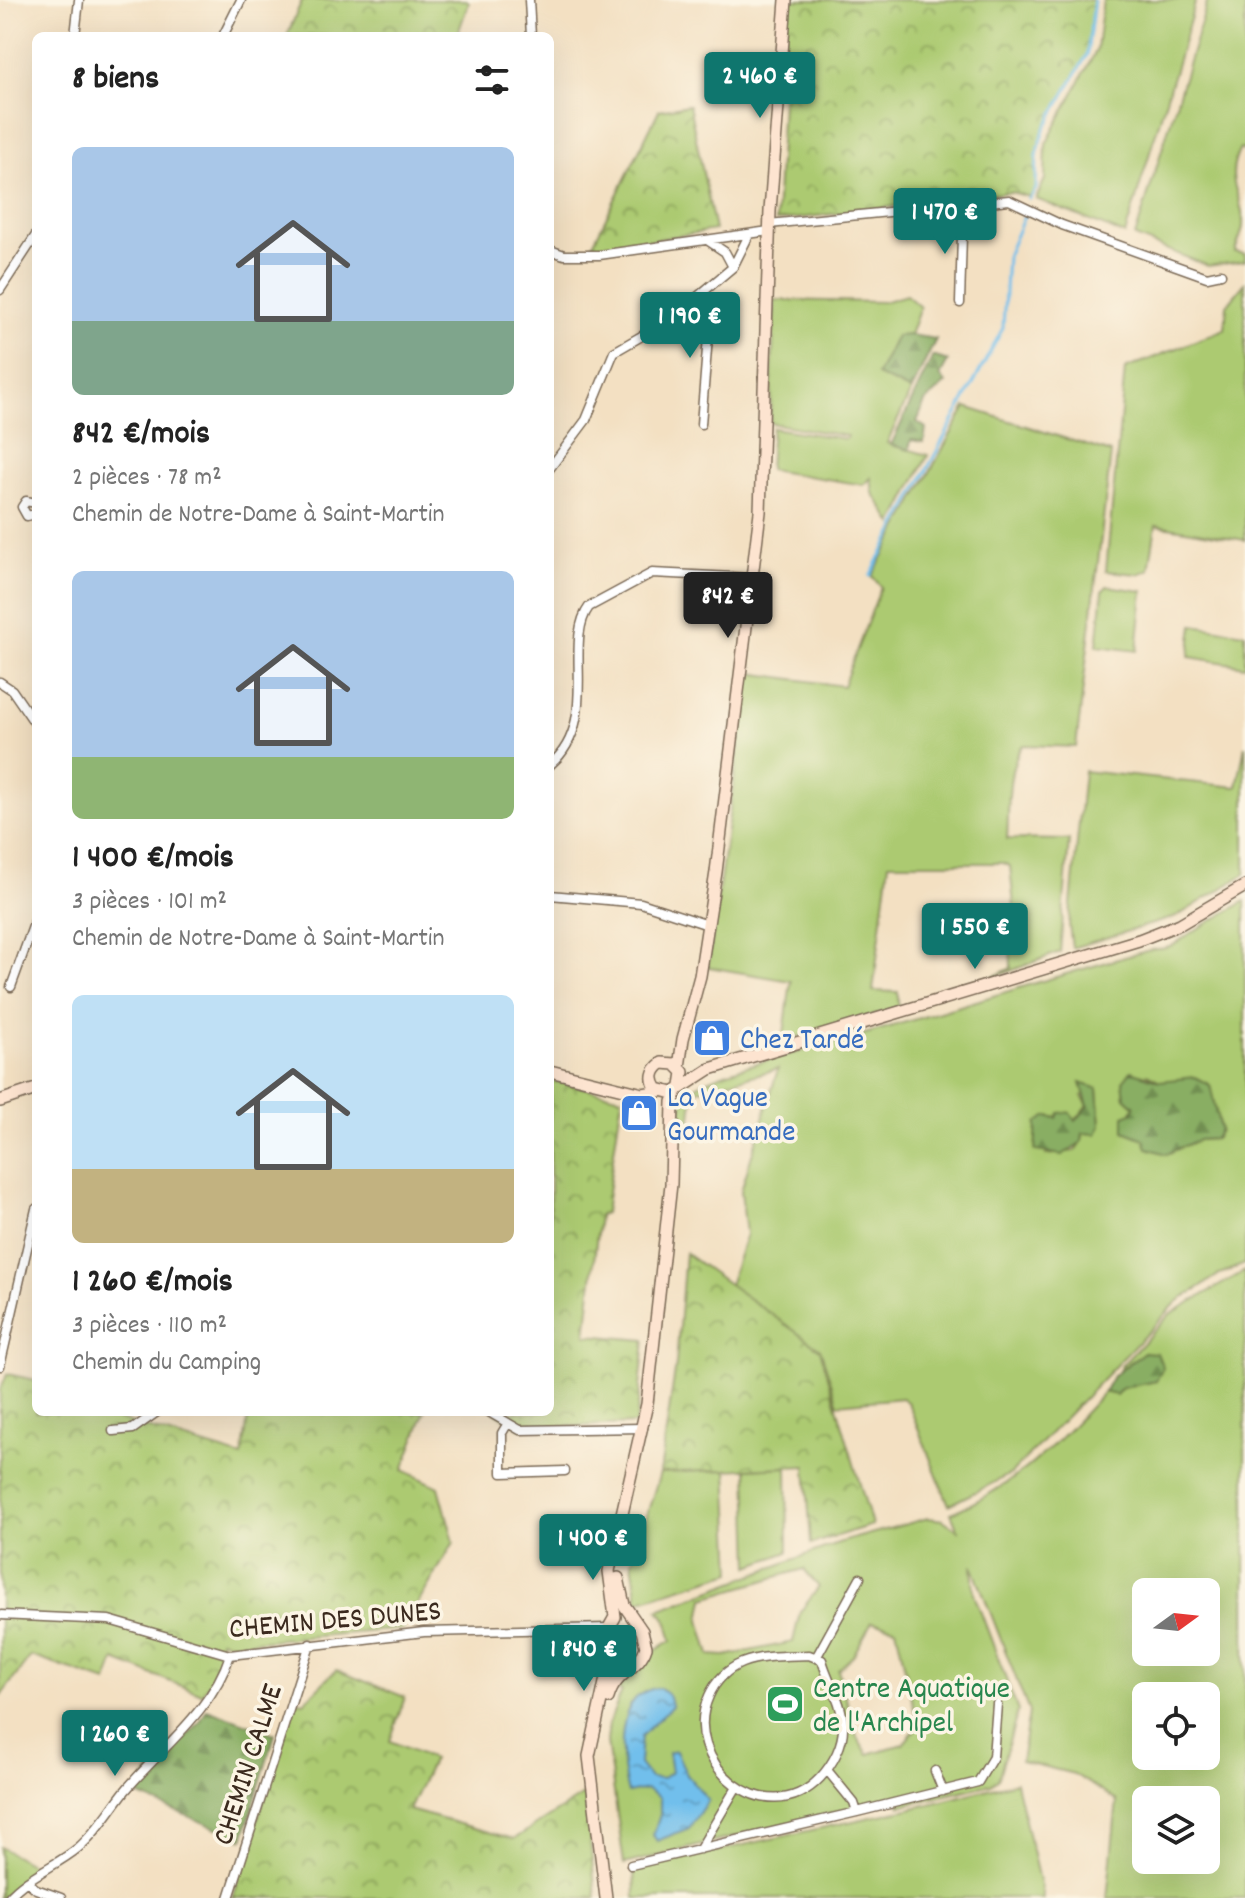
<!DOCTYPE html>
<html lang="fr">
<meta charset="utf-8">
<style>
:root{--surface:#fff;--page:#f6f6f6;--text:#222;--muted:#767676;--accent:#0f766e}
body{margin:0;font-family:Dekko,sans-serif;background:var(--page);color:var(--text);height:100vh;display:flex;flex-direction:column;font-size:30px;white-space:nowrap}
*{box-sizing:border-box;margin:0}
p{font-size:26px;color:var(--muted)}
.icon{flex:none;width:44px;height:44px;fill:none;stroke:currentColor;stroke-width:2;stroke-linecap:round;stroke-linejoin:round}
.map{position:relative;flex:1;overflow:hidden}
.panel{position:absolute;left:32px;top:32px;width:522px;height:1384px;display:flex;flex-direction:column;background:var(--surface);border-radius:12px;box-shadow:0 8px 32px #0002}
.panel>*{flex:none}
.needle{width:52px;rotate:75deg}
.tools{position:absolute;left:1132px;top:1578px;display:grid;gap:16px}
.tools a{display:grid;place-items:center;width:88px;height:88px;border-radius:12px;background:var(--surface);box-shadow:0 8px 32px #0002;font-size:40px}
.price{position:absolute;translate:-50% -68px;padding:0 18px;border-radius:8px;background:var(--accent);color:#fff;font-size:26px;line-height:52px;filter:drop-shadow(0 2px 4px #0008)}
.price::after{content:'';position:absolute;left:50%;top:48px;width:24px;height:18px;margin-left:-12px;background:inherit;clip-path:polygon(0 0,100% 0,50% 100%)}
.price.active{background:#222;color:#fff}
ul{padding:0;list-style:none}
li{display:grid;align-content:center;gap:16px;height:424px;padding:0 40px}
li span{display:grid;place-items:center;height:248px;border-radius:12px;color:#555}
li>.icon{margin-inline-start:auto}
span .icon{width:144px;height:144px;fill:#fffc;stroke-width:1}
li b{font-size:34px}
h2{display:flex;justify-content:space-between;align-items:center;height:96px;padding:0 40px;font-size:34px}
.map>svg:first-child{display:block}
</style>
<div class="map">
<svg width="1245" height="1898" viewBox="0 0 1245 1898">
<defs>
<pattern id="forest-firs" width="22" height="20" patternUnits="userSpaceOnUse" patternTransform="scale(2)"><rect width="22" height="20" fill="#89ae63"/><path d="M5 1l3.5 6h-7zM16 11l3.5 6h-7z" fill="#718e51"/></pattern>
<pattern id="park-crowns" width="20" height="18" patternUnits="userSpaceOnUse" patternTransform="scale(2)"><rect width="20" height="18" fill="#acca71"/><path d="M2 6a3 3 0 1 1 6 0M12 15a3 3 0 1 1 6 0" fill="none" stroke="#8da45c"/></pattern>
<pattern id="water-ripples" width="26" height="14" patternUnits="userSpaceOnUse" patternTransform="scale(2)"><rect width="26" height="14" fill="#71bfec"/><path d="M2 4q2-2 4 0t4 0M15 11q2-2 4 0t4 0" fill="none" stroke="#5e9bbf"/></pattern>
</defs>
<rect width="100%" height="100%" fill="#fcf5e5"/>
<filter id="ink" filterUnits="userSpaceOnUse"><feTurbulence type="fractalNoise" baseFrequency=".0125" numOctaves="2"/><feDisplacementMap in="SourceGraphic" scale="16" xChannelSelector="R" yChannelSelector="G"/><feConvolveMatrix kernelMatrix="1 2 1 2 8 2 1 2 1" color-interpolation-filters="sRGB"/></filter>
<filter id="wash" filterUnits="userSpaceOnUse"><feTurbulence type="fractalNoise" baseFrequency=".006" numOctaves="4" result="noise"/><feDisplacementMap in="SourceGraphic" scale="32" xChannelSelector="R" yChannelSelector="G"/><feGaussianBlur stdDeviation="1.8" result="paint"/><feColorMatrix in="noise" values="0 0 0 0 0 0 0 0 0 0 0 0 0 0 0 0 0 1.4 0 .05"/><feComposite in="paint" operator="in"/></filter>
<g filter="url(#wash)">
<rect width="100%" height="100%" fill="#f3e0c2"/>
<path fill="#acca71" stroke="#747a48" stroke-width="2" fill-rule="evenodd" d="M1103 0H1196L1125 235 1036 199 1045 179 1046 144 1097 49Z
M1208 0H1245V151L1240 149C1222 183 1245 197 1243 226 1242 235 1237 244 1235 252L1245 254V261L1208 266 1135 237Z
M1245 283V540L1156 525 1149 570 1138 574 1106 571 1125 369 1225 329 1227 305Z
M906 295 920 307 910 335 896 336 878 375 911 391 887 443 928 455 893 524 873 493 871 478 864 485 769 470 772 428 846 439 847 436 770 423 775 300 883 302Z
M966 407 1111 453 1076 747 1023 745C1006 766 1009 812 1007 839L1069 840 1060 952 987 980 1011 968 1010 921 1015 916 1010 866 1003 863H889L873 991 898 992V1008L783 1041 791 981 708 967 749 673 843 686 881 587 872 576Z
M1107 586 1143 591 1137 651 1097 646 1103 591Z
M1193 625 1245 633V666L1189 657Z
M1245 746V874L1176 917 1072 948 1069 925 1084 771 1237 787Z
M1245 901V1264L1220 1274 1177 1302 1011 1474 949 1505 908 1403 902 1398 838 1404 820 1349 729 1285 746 1234 741 1191 778 1069 694 1091 689 1135C679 1119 678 1099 695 1087 715 1072 795 1053 822 1046 933 1016 1042 979 1154 949 1174 950 1178 940 1194 931 1211 921 1228 912 1245 901ZM1147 1074 1160 1081 1210 1086 1220 1130 1215 1139 1198 1140 1166 1154 1144 1139 1132 1113 1135 1106 1125 1097 1123 1081ZM1098 1089 1101 1125 1083 1133 1082 1142 1074 1151 1046 1155 1047 1116 1075 1121 1088 1105 1082 1096Z
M1245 1271V1898H1107L1117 1801 1074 1774 1021 1761 1029 1712 972 1565 974 1594 1018 1711 998 1779 991 1784 900 1806 898 1797 624 1864 607 1742 609 1723 622 1691 615 1690C624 1677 657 1646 672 1641L666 1619 658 1610 841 1542 928 1518 943 1520 958 1530 951 1513C1018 1485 1055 1445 1104 1392L1116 1395 1122 1388 1156 1381 1144 1352 1119 1371 1121 1366 1170 1314ZM804 1569 819 1587 800 1612 793 1642 725 1656 710 1655 700 1620 704 1598ZM1146 1592H1206V1652H1146ZM872 1622 896 1628 918 1726 903 1744 868 1754 857 1737 838 1670 853 1656ZM1146 1696H1206V1756H1146ZM1146 1800H1206V1860H1146Z
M787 1467 788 1552 750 1566 747 1469Z
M727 1470 732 1572 638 1601 632 1562 660 1473Z
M1016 1782 1043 1898H635L634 1869 922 1806Z
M0 1847 34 1866 2 1898H0Z"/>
<path fill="url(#forest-firs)" stroke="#626c40" stroke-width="2" d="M910 335 936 339 911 391 877 375 896 336Z
M933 356 948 361 940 376 946 383 925 402 917 422 926 428 924 442 911 440 909 450 891 445Z
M1131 1071 1160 1081 1195 1077 1210 1085 1220 1129 1215 1139 1198 1140 1166 1154 1147 1148 1144 1139 1124 1131V1116L1132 1113 1135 1106 1125 1097 1123 1081Z
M1081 1083 1098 1089 1101 1125 1097 1134 1083 1133 1082 1142 1062 1155 1035 1151 1037 1123 1047 1116 1057 1118 1059 1113 1069 1112 1076 1121 1088 1106Z
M1144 1352 1157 1353 1163 1368 1156 1381 1122 1388 1116 1395 1104 1392 1113 1376Z
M207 1709 275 1734 243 1839 132 1793 200 1722Z"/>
<path fill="url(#park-crowns)" stroke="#747a48" stroke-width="2" d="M302 0H466L469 2 457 36H287Z
M787 0H1094L1087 55 1044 130 1037 155 1036 189 1030 197 1011 192 776 221Z
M689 105 715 230 590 250 659 110Z
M550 1080 622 1097 605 1213 599 1215 586 1335 645 1340 636 1424 520 1428 495 1412H550Z
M685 1253 820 1349 872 1525 811 1544 806 1466 660 1473 676 1364Z
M7 1374 36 1380V1412H115L114 1418 242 1457 249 1412H425L403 1470 439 1487 454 1542 403 1629 233 1643 220 1640 219 1665 202 1694 115 1660 107 1682 31 1656 0 1697V1390Z
M336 1670 405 1697 390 1741 433 1759 409 1810 514 1839 585 1794 596 1898H233L295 1700 304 1702Z"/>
<path fill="url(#water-ripples)" stroke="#567485" stroke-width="2" d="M659 1688 668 1695 672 1706 641 1736 639 1764 650 1778 662 1779 671 1772 668 1753 676 1751 687 1775 708 1800 689 1828 657 1841 653 1835 660 1815V1798L647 1789 628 1793C620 1762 612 1691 659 1688Z"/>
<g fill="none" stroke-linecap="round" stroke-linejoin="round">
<path stroke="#71bfec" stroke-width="3" d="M1029 199 1036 189 1037 155 1044 130 1087 55 1094 0
M870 576 1003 328 1007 256 1025 214"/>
</g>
</g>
<g filter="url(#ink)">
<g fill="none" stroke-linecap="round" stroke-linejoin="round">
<defs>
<path id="street" d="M529 0 531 36
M75 36 79 0
M223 36 241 0
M956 207 962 235 960 303
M769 224 1009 200 1062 225 1207 277 1221 274
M707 240 725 252 733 267
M550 250 564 255H599L769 231
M0 290 36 235
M701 424 710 312 703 293
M550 468 586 420 614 352 671 319 733 267 749 235
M36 503 26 501 22 507 27 516 36 514
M0 682 12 690 36 725
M550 765C602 721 562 643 589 607L652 573 754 578
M550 895 641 903 708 925
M11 987 36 918
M0 1366 36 1209
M489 1412 520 1430 643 1428
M508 1423 502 1433V1473L565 1471
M113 1431 133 1429 157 1412
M0 1615 109 1620 230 1655 424 1632 609 1628
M809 1655 822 1660C828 1682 842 1701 843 1724 844 1744 833 1764 820 1778 766 1835 679 1762 709 1696 715 1682 727 1669 742 1663 762 1655 788 1656 809 1655Z
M817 1656 860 1578
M935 1771 943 1791
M857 1812 978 1782 993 1757 997 1704
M700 1849 736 1788
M631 1865 857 1812 854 1803 827 1770
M27 1881 36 1889 61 1898
M8 1898C27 1876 56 1866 78 1848 97 1832 110 1810 125 1791 162 1747 212 1711 230 1655
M229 1898 310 1644"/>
<path id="secondary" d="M679 1067 683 1039 700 976 716 872 760 512 770 211 786 0
M550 1071 643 1094 660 1091
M681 1086 683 1072 675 1064 662 1063C652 1070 650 1079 657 1089L673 1093 710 1069 1139 940 1180 924 1245 886
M0 1101 36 1089
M630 1666 621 1667 606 1658 601 1642 615 1617 609 1571 647 1404 671 1184 673 1102 677 1091
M608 1698C616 1670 639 1670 646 1647L642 1631 624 1605 618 1578
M606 1898 589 1756 606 1678V1658"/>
</defs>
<use href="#street" stroke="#7b6a57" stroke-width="11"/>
<use href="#secondary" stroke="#7b6a57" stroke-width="14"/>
<use href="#street" stroke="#fff" stroke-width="8"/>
<use href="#secondary" stroke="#fde4d0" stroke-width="11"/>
</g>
</g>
<defs>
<symbol id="shop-square" viewBox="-11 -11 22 22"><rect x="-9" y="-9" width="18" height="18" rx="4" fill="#3f7fe0" stroke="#fcf5e5"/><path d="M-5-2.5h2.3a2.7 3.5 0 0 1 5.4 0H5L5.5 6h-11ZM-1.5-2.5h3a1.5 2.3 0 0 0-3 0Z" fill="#fff"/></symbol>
<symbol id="stadium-square" viewBox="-11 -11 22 22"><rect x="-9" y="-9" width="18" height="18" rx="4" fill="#2e9e5b" stroke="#fcf5e5"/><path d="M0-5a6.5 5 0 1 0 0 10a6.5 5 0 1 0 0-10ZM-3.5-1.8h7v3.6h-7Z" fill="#fff"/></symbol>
</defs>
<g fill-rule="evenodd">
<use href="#shop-square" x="690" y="1016" width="44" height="44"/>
<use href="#shop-square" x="617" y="1091" width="44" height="44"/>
<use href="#stadium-square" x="763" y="1682" width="44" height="44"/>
</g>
<g text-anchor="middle" stroke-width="7" stroke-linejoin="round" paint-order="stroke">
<g font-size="30" fill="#366cbe" stroke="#fcf5e5" text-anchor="start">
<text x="740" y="1048">Chez Tardé</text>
<text x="667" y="1106">La Vague<tspan x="667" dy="34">Gourmande</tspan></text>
</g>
<g font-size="30" fill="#3b2a1e" stroke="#fcf5e5">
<text transform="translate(335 1618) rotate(-5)" y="10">CHEMIN DES DUNES</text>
<text transform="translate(246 1764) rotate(-72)" y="10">CHEMIN CALME</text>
</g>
<g font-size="30" fill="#27864d" stroke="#fcf5e5" text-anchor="start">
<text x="813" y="1697">Centre Aquatique<tspan x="813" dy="34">de l'Archipel</tspan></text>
</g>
</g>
</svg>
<div class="tools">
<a><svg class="needle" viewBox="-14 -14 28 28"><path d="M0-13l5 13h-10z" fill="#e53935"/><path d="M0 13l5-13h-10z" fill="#767676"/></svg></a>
<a><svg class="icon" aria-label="locate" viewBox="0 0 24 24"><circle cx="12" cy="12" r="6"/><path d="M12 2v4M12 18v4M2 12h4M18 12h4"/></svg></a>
<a><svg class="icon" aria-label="layers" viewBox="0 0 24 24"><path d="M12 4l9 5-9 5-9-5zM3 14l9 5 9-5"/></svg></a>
</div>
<b class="price" style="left:760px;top:120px">2 460 €</b>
<b class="price" style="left:945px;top:256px">1 470 €</b>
<b class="price" style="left:690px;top:360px">1 190 €</b>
<b class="price active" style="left:728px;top:640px">842 €</b>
<b class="price" style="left:975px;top:971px">1 550 €</b>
<b class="price" style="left:593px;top:1582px">1 400 €</b>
<b class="price" style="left:584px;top:1693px">1 840 €</b>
<b class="price" style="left:115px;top:1778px">1 260 €</b>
<section class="panel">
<h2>8 biens<svg class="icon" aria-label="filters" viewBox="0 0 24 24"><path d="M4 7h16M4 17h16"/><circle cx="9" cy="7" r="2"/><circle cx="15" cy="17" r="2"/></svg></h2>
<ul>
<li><span style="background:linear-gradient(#a9c7e8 70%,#7fa58c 0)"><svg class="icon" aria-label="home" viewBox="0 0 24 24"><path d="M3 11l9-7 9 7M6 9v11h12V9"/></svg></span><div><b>842 €/mois</b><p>2 pièces · 78 m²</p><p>Chemin de Notre-Dame à Saint-Martin</p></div></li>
<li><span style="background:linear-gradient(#a9c7e8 75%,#8fb573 0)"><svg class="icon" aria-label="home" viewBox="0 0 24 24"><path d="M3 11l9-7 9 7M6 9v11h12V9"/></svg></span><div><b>1 400 €/mois</b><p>3 pièces · 101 m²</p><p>Chemin de Notre-Dame à Saint-Martin</p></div></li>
<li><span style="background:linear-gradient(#bfe0f5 70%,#c2b280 0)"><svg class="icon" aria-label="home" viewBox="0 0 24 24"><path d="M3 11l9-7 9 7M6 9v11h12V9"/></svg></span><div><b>1 260 €/mois</b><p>3 pièces · 110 m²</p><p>Chemin du Camping</p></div></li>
</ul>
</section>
</div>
